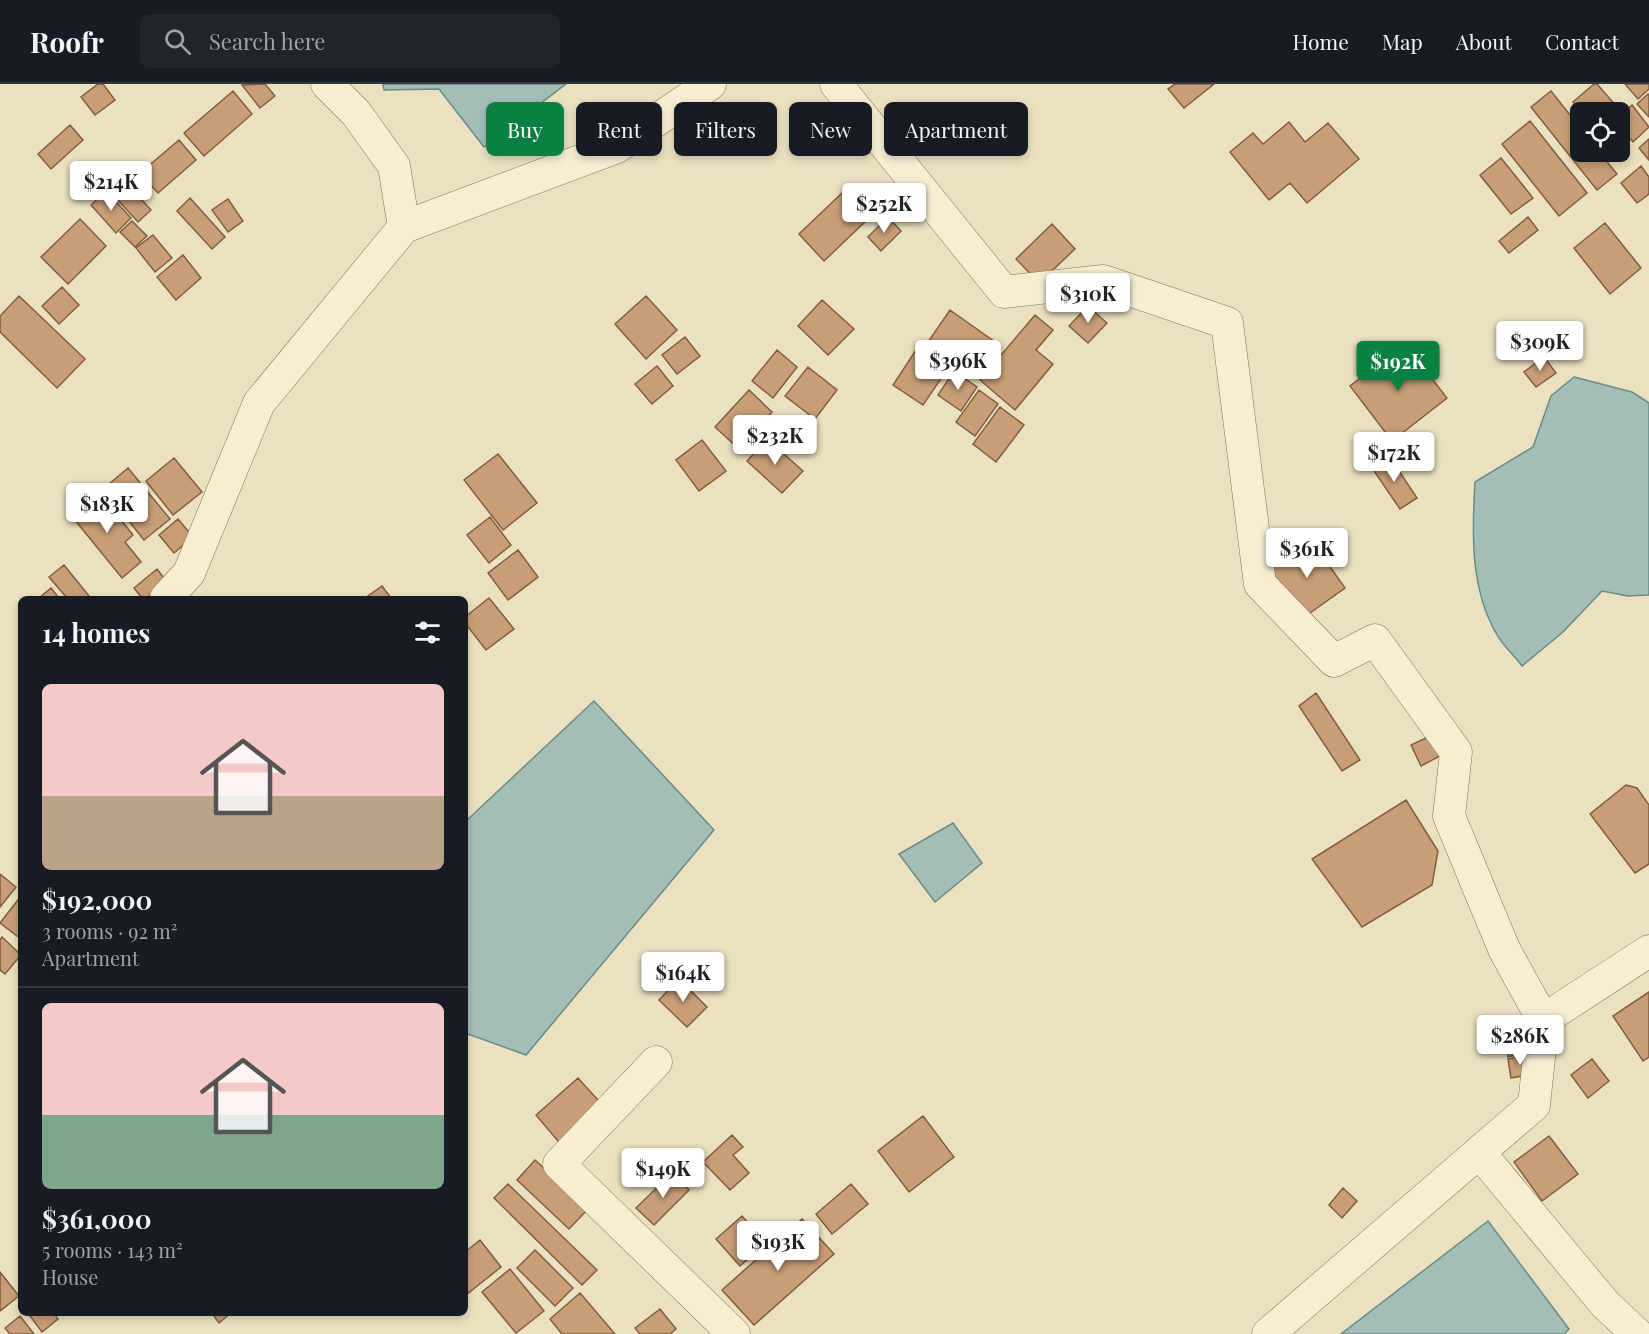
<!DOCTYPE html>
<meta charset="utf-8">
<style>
:root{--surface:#171b24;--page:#20242c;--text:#f1f3f6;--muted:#9ea1a6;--line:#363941;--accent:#0b8043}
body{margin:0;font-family:"Playfair Display",serif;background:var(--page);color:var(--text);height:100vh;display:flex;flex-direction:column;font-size:22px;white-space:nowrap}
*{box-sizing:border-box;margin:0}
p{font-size:20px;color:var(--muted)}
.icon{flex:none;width:33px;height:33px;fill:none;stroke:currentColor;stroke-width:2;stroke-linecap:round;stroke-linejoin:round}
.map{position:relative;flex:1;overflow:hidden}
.drawer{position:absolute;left:18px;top:512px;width:450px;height:720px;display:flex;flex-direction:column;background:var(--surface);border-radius:9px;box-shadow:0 3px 9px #0003}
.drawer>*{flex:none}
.banner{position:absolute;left:486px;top:18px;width:570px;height:54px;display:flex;gap:12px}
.tools{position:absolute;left:1570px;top:18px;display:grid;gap:12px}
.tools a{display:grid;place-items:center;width:60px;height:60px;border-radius:9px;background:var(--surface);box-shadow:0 3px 9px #0003;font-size:30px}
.price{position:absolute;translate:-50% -51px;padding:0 14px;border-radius:6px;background:#fff;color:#222;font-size:20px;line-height:39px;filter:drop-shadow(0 2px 3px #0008)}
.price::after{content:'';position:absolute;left:50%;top:36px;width:18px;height:14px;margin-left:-9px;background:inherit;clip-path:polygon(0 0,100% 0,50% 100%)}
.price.active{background:var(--accent);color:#fff}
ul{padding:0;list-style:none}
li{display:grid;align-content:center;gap:12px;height:318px;padding:0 24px}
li+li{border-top:2px solid var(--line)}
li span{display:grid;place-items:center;height:186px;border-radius:9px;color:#555}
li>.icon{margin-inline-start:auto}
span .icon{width:108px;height:108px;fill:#fffc;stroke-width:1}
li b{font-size:26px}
h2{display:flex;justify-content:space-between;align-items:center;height:72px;padding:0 24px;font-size:26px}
.tag{padding:0 21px;border-radius:9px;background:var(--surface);box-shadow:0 3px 9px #0003;font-size:21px;line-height:54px}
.tag.active{background:var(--accent);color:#fff}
header{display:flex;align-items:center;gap:36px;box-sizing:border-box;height:84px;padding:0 30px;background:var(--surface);border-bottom:2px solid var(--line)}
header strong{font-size:28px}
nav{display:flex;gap:33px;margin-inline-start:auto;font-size:21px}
.search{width:420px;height:54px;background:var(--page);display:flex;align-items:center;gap:15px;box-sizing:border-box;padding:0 21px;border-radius:9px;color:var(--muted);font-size:22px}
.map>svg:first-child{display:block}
</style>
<header>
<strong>Roofr</strong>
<div class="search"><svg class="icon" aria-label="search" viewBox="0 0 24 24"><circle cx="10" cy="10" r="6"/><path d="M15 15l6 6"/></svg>Search here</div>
<nav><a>Home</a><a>Map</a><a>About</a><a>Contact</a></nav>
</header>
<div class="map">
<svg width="1649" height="1250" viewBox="0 0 1649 1250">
<rect width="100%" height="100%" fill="#ebe1c0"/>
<path fill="#a3beb7" stroke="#6a8b85" stroke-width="1.5" d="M383 0H566L484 63 439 5 384 6Z
M1574 293 1632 308 1649 319V511L1628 512 1602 507 1563 548 1522 582C1514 571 1502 561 1496 549 1470 504 1472 447 1475 398L1533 363 1551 312Z
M594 617 714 746 526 971 465 949V738Z
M953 739 982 779 935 818 899 770Z
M1488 1137 1569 1245 1564 1250H1341Z"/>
<path fill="#c89e77" stroke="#825e40" stroke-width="1.5" d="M98 0H103L115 16 95 31 81 13Z
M265 0 275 12 260 24 242 1Z
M1175 0H1214L1184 24 1168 5Z
M1594 0H1597L1617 23 1611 28H1582L1573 18Z
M1625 0H1649V5L1638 15Z
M233 7 252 30 204 72 184 49Z
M1551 7 1581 45V68H1599L1617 90 1597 106 1531 23Z
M1648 10 1649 12V33L1637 20Z
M1632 21 1649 43 1633 58 1620 42V31Z
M1530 37 1587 109 1559 132 1502 60Z
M1289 38 1305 58 1328 39 1359 75 1307 119 1290 99 1269 116 1230 68 1253 49 1263 60Z
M70 41 83 56 51 85 38 70Z
M1649 55V76L1639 64Z
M179 56 196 76 158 109 140 89Z
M1501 74 1533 114 1511 130 1480 91Z
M1641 82 1649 93V110L1637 119 1621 99Z
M127 100 151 126 138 138 114 112Z
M106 107 131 134 116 149 91 121Z
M843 108 868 135 824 177 799 150Z
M190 114 225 153 212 165 177 127Z
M228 115 243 137 228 148 212 126Z
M888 133 901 147 881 167 868 153Z
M1528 133 1538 146 1509 169 1499 157Z
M80 135 106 162 68 200 41 173Z
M132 137 147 152 135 163 120 148Z
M1605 139 1641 184 1610 210 1574 164Z
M1052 140 1075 165 1039 199 1016 175Z
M153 151 172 174 155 188 136 164Z
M183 171 201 194 176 216 157 193Z
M62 203 79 221 59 240 42 222Z
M19 212 85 275 57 304 0 248V232Z
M646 212 677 246 646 275 615 240Z
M822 216 854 245 828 271 798 242Z
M1088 222 1107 239 1088 259 1069 242Z
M950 226 995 258 973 290 928 258Z
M1035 231 1053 246 1036 266 1053 280 1015 326 980 296Z
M685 253 700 272 677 290 662 271Z
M920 260 951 280 923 321 893 301Z
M1405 260 1447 314 1392 357 1350 302Z
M777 266 797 283 773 314 752 297Z
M1544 273 1556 289 1536 303 1524 288Z
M657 282 673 302 652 320 635 300Z
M808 283 837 306 815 335 785 312Z
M954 287 977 303 961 327 938 311Z
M749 306 772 328 739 365 715 343Z
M979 306 998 320 975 352 956 338Z
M1000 323 1024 341 996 378 973 360Z
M767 355 803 387 782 409 747 377Z
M702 356 726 387 699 407 676 376Z
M498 370 537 419 503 446 464 396Z
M1389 372 1417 414 1400 425 1372 384Z
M174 374 202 408 173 431 146 397Z
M128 384 170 435 144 456 103 405Z
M100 410 133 451 125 458 141 478 122 494 70 430 89 414 91 417Z
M490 433 511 461 489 479 467 451Z
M178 435 193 453 174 469 159 451Z
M1312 457 1345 504 1303 534 1270 486Z
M518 466 538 493 508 516 488 489Z
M64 481 89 512 87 514H67L49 493Z
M157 485 167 498 146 514H142L134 504Z
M382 502 391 514H365Z
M51 504 59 514H39Z
M489 514 514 545 486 566 465 539V533Z
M1316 609 1360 676 1342 687 1299 622Z
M1430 652 1440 672 1421 682 1411 661Z
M1626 701 1637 704 1649 721V780L1635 789 1590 730Z
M1406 716 1438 767 1432 801 1362 843 1312 775Z
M0 790 16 803 0 823Z
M21 812V855L0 839Z
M2 853 21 871 5 890 0 886V856Z
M679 895 707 923 687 943 659 916Z
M1649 908V973L1643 977 1613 932Z
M1522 943 1524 950 1506 954 1505 946Z
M1524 956 1527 968 1508 973 1506 961Z
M1529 971 1532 990 1511 994 1508 975Z
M1592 975 1609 997 1588 1014 1571 991Z
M578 994 606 1025 563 1063 536 1031Z
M923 1032 954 1073 909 1108 878 1067Z
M732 1051 743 1063 733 1071 749 1089 730 1106 703 1078Z
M1549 1052 1578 1090 1542 1117 1514 1078Z
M535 1076 588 1125 569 1145 517 1096Z
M673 1088 689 1106 654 1141 636 1124Z
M508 1100 597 1186 582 1201 494 1114Z
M851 1100 868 1120 832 1150 816 1130Z
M1343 1104 1357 1117 1342 1134 1329 1121Z
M742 1132 766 1159 740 1182 716 1155Z
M802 1135 834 1170 754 1241 722 1206Z
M480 1156 501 1183 466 1211 465 1168Z
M535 1166 573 1204 555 1222 517 1184Z
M510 1185 544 1227 516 1249 482 1208Z
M0 1188 19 1212 0 1227Z
M580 1209 615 1250H562L550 1235Z
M660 1225 676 1245 670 1250H640L635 1244Z
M27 1228H53L58 1235 42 1248Z
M211 1228H232L219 1239Z
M20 1232 34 1250H10L5 1244Z"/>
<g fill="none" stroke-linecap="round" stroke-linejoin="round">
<defs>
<path id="minor" d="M327 0 356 29 394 82 404 143
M836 0 1004 208 1103 197 1227 239 1260 500 1334 577 1375 556 1456 668 1449 732 1504 865 1543 936
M166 514 189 489 259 319 404 143 617 63 710 0
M656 978 559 1080 734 1250
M1479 1068 1605 1220 1637 1250
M1268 1250 1534 1021 1543 936 1649 867"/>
</defs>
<use href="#minor" stroke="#847259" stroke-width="33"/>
<use href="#minor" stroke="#f7eed2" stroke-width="32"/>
</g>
</svg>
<div class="tools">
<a><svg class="icon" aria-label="locate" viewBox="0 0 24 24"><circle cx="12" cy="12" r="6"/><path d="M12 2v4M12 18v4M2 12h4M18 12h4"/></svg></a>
</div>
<b class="price" style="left:111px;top:128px">$214K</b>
<b class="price" style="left:884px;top:150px">$252K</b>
<b class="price" style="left:1088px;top:240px">$310K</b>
<b class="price" style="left:1540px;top:288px">$309K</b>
<b class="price" style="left:958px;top:307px">$396K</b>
<b class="price active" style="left:1398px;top:308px">$192K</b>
<b class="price" style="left:775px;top:382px">$232K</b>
<b class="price" style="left:1394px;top:399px">$172K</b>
<b class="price" style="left:107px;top:450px">$183K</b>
<b class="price" style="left:1307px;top:495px">$361K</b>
<b class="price" style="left:683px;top:919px">$164K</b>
<b class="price" style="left:1520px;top:982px">$286K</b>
<b class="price" style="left:663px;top:1115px">$149K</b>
<b class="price" style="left:778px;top:1188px">$193K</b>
<div class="banner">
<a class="tag active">Buy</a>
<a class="tag">Rent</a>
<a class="tag">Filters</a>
<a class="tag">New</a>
<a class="tag">Apartment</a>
</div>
<section class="drawer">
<h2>14 homes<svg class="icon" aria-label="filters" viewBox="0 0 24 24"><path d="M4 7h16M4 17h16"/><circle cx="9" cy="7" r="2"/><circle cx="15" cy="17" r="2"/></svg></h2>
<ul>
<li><span style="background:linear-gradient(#f6c9c9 60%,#b9a48a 0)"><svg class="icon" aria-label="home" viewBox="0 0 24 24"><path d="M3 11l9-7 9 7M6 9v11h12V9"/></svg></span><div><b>$192,000</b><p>3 rooms · 92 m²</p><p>Apartment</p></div></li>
<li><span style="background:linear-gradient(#f6c9c9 60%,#7fa58c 0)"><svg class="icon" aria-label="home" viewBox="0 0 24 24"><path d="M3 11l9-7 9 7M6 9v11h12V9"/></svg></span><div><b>$361,000</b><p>5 rooms · 143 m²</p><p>House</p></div></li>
</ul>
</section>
</div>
